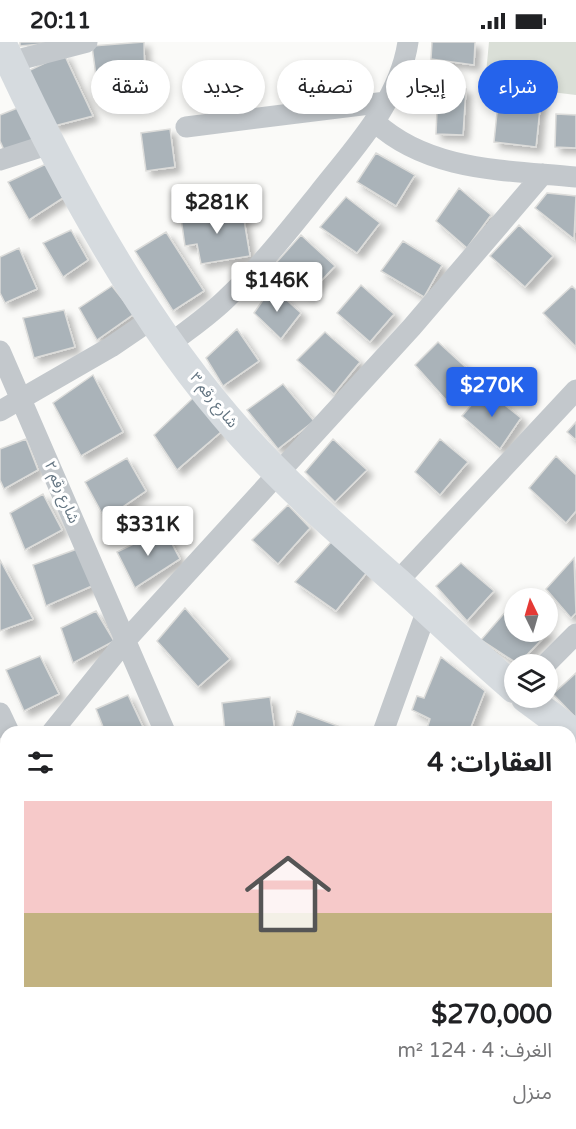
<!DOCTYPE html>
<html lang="ar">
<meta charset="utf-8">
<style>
:root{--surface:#fff;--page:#f6f6f6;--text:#202124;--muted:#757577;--accent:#2563eb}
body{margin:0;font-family:"Varela Round","Noto Sans Arabic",sans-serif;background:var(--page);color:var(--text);direction:rtl;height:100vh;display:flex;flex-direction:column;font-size:22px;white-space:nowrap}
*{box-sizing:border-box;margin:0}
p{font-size:20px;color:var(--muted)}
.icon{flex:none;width:33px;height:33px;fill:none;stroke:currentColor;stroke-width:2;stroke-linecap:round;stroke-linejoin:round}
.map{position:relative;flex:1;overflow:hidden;direction:ltr}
.side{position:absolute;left:0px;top:684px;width:576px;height:404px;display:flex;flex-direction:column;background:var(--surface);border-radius:18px 18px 0 0;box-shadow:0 3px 9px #0003;direction:rtl}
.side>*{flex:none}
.guide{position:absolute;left:18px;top:18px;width:540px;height:54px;direction:rtl;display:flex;gap:12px}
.needle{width:39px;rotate:355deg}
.controls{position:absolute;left:504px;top:546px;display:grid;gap:12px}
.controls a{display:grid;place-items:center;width:54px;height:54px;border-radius:50%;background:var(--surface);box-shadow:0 3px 9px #0003;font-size:30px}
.price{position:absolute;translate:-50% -51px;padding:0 14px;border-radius:6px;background:#fff;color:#222;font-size:20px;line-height:39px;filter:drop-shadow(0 2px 3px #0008)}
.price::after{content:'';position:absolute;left:50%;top:36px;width:18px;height:14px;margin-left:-9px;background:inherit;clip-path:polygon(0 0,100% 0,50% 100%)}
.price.on{background:var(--accent);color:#fff}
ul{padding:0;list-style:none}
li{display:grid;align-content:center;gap:12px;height:318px;padding:0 24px}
li span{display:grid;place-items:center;height:186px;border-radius:0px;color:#555}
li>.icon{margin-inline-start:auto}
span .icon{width:108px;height:108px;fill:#fffc;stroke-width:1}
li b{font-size:26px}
h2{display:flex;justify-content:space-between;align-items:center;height:72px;padding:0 24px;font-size:26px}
.pill{padding:0 21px;border-radius:27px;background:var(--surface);box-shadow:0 3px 9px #0003;font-size:21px;line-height:54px}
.pill.on{background:var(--accent);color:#fff}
.status{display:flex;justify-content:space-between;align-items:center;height:42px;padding:0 30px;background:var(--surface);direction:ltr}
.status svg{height:16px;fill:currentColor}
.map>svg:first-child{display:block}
</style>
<div class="status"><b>20:11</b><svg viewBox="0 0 49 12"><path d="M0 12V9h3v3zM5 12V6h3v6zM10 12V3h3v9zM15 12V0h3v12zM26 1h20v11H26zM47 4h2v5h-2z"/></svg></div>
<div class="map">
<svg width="576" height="1087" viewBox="0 0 576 1087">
<defs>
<filter id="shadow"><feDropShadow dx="5.5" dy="5.5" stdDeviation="3" flood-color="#0004"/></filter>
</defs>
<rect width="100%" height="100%" fill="#fafaf8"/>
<path fill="#dadfd7" d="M489 0H576V53L485 42Z"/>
<path fill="#aab3b9" stroke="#dcdcda" stroke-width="1.5" filter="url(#shadow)" d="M20 0H62L20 4Z
M144 0 145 46 126 48 123 33 96 34 92 4Z
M432 0H475L474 23 431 17Z
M64 12 93 74 54 84 28 29Z
M438 45 466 47 463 93 436 92Z
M499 51 541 57 536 105 494 100Z
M20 65 38 98 4 108 0 99V73Z
M556 72 576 73V106L555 105Z
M170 87 175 125 146 129 141 91Z
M376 111 415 133 396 164 357 140Z
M46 122 63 156 29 178 8 140Z
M459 146 491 173 467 206 436 179Z
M547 151 576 154 574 197 535 166Z
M346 155 380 181 357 211 320 185Z
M242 166 250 214 201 222 197 202 185 204 181 176Z
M519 183 553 214 525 245 490 214Z
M71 188 88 218 63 235 43 201Z
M166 190 204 249 173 269 135 209Z
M301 193 335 224 309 252 275 222Z
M403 199 442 223 424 255 381 229Z
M19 206 37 247 5 261 0 251V215Z
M361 243 394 272 370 300 337 271Z
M112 244 134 272 97 298 79 266Z
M572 244 576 248V305L543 271Z
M272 245 301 271 281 297 254 271Z
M64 268 75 305 34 316 23 276Z
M237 287 259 319 223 344 206 316Z
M325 290 360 320 334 352 297 318Z
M438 300 472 331 446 358 415 323Z
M93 333 123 390 81 414 53 361Z
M283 342 314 379 278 407 247 368Z
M485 347 521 376 500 407 462 374Z
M194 355 221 390 177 428 154 393Z
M576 380V398L567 390Z
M26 397 38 428 4 447 0 438V407Z
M333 397 367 428 335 460 305 430Z
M440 397 468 420 440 453 415 430Z
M556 414 576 433V469L566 481 529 446Z
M127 416 146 449 105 477 85 440Z
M43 452 62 488 25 508 10 471Z
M288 463 310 486 278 522 252 498Z
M164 487 180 517 135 546 117 510Z
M333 498 368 529 336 569 295 540Z
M77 507 92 544 46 564 33 523Z
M574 516 576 571 571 576 546 547Z
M0 518 33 577 0 589Z
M461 521 494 549 467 579 436 544Z
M514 560V590L550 589 518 622 481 598Z
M185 566 230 617 198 645 157 599Z
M96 569 114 599 73 621 61 586Z
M40 614 59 652 24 669 6 628Z
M441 615 485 649 469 690H426L430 677 412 668 417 654 424 656Z
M576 631V676L553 652Z
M128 653 143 685 133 690H105L96 667Z
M270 655 275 690H225L222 661Z
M297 669 354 690H290Z
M570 729 576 732V831L570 829Z
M570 852 575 854 570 869Z
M570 950H576V991L570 990Z
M570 1026H576V1069L570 1068Z
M32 1082H59L56 1087H23Z
M183 1082H221L220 1087H184L181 1086Z
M280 1082H318V1087H280Z"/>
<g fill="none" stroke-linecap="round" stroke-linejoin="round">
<path stroke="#c3c8cc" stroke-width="21" d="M10 20 87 0
M375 80C429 130 507 128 576 135
M186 85 386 60
M0 118 50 102
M170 302C189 287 210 273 227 256 261 224 289 188 318 152 354 106 399 60 408 0
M0 309 165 690
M0 369 111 305 152 277
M397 540 576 348
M546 622 576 592
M0 671 9 690
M52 690 126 598 412 285 543 132
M383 690 427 568
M0 761 6 752
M245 1087V1082
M460 1087 461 1082"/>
<path stroke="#d6dbdf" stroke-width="30" d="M1 0C63 136 142 282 242 393 289 446 344 493 397 540 436 575 474 612 514 646
M526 656 576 693"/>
</g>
<g text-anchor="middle" stroke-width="6" stroke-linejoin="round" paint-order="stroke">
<g font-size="15" fill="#657683" stroke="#fff">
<text transform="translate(214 358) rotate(51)" y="5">شارع رقم ٣</text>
<text transform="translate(62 450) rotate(67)" y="5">شارع رقم ٢</text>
</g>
</g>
</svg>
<div class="controls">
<a><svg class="needle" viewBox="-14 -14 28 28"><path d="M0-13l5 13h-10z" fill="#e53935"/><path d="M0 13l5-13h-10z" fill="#757577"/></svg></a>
<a><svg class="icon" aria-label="layers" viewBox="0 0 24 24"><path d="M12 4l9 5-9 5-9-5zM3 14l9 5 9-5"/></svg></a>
</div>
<b class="price" style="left:217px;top:193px">$281K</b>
<b class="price" style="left:277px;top:271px">$146K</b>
<b class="price on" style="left:492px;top:376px">$270K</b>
<b class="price" style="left:148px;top:515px">$331K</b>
<div class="guide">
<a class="pill on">شراء</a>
<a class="pill">إيجار</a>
<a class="pill">تصفية</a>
<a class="pill">جديد</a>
<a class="pill">شقة</a>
</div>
<section class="side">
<h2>العقارات: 4<svg class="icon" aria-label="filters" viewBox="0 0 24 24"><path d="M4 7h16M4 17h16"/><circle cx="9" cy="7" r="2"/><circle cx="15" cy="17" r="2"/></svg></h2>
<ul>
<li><span style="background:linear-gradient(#f6c9c9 60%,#c2b280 0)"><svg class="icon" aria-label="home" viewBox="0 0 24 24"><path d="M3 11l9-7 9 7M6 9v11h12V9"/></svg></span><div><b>$270,000</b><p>الغرف: 4 · 124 m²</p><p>منزل</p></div></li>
</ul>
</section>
</div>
